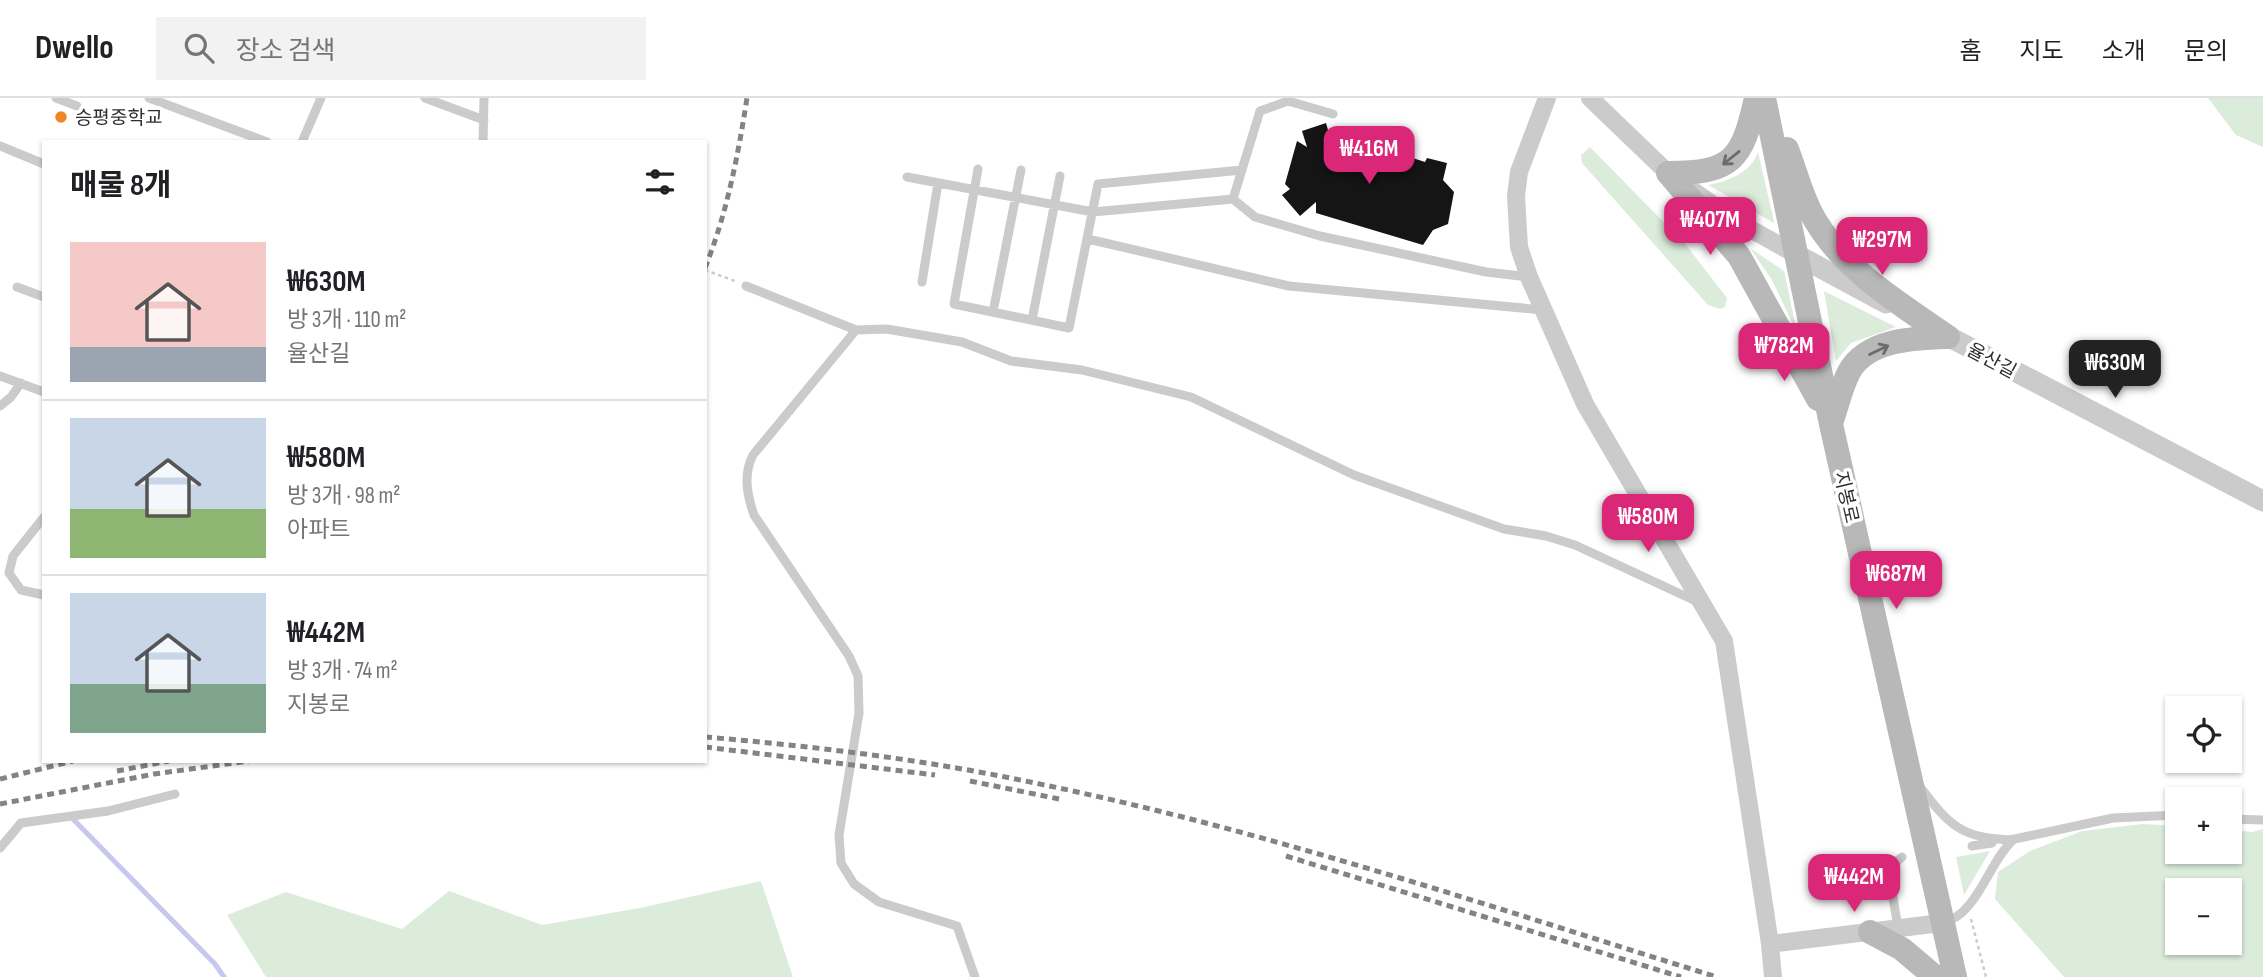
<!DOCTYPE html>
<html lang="ko">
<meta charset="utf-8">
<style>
:root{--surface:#fff;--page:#f2f2f2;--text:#202124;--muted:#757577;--line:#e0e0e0;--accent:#db2777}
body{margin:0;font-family:"Sofia Sans Condensed","Noto Sans KR",sans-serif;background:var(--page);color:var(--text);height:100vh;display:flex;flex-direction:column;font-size:26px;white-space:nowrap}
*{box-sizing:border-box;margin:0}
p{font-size:23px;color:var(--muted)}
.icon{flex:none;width:38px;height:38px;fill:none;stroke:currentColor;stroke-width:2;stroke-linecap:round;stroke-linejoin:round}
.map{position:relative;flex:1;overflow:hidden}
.panel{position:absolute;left:42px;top:42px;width:665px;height:623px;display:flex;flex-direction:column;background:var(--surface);border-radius:0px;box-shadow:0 2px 5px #0004}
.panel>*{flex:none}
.controls{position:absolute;left:2165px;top:598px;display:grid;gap:14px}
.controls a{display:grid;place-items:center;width:77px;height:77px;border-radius:0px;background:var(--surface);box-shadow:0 2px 5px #0004;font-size:35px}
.price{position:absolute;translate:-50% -60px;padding:0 16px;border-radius:14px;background:var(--accent);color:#fff;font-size:23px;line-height:46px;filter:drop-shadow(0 2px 4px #0008)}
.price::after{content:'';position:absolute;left:50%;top:42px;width:21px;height:16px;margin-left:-10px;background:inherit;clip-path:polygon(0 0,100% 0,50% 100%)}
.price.selected{background:#222;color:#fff}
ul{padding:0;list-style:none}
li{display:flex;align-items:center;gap:21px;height:175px;padding:0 28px}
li+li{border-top:2px solid var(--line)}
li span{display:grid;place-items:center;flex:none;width:196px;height:140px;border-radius:0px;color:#555}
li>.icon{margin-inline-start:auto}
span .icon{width:84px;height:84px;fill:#fffc;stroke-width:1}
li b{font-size:30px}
h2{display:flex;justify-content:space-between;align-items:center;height:84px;padding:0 28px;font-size:30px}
header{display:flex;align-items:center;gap:42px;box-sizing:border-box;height:98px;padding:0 35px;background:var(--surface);border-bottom:2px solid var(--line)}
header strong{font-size:33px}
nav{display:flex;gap:38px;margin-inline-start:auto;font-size:24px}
.search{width:490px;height:63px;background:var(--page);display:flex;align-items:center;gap:18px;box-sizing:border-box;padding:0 24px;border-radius:0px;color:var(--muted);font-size:26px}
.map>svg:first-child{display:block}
</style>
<header>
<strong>Dwello</strong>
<div class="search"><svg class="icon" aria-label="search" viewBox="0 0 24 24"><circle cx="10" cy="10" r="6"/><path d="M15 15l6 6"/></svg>장소 검색</div>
<nav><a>홈</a><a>지도</a><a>소개</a><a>문의</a></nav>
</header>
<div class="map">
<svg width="2263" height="879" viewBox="0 0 2263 879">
<rect width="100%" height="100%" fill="#fff"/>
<path fill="#dbecdb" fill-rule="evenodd" d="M2208 0H2263V49L2236 37Z
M1590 49 1686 147 1727 200 1725 209 1720 211 1708 207 1582 65 1581 57Z
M1758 54 1773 119 1774 125 1708 87C1727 84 1752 74 1758 54Z
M1750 150 1784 173 1797 235 1772 182Z
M1824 193 1896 229 1851 245 1836 263Z
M2143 726 2177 728V754H2230V732L2253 734 2263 731V879H2064L1995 801 1998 774 2030 753 2082 733ZM2177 793H2230V845H2177Z
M1990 753 1964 797 1956 759Z
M761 783 793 879H266L227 817 286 794 402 831 449 793 542 827 640 810Z"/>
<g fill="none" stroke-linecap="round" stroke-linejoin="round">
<path stroke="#c6c8ee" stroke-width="5" d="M70 718 215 866 224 879"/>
</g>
<path fill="#151515" d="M1326 25 1330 39 1339 41 1342 37 1425 64 1427 60 1447 65 1443 82 1454 94 1448 126 1433 132 1423 147 1316 115V104L1300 118 1282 97 1290 91 1285 86 1297 43 1307 49 1302 33Z"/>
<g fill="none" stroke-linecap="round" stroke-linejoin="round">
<path stroke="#cbcbcb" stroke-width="2.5" stroke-dasharray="3.5 3.5" stroke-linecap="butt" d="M705 172 735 183
M1971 821 1986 879"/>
<path stroke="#cbcbcb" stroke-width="9" d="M56 0 77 8
M149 0 267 44
M425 0 484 22
M1333 16 1288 3 1260 13 1233 101 1255 119 1320 138 1486 174 1529 179
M302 44 321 0
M483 44 484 0
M0 48 44 66
M978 71 954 206 1069 230 1098 86 1242 72
M907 79 1093 114 1233 101
M1088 141 1289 188 1543 212
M922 184 938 85
M746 188 856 232 887 231 962 244 1011 263 1082 272 1191 299 1354 377 1504 431 1546 438 1575 447 1700 505
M17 189 44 199
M993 214 1021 72
M1032 222 1060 78
M856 232 753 357C743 376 747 397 754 417L849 558 858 578 859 615 839 737 841 765 854 786 879 804 957 828 975 879
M0 278 44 294
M0 308 11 299 21 285
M44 419 13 458 9 475 21 492 44 497
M1921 690C1951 730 1963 740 2013 742 1988 765 1978 816 1943 825
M2230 721 2263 722
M2010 742 2113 720 2177 717
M1972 748 1992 745
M0 750 21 725 108 713 175 696
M1898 830C1896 811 1883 771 1902 759"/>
<path stroke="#cbcbcb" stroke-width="18" d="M1547 0 1519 74 1516 98 1519 149 1529 179 1585 306 1724 543 1770 846 1773 879
M1590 0 1668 75 1736 123 1797 157
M1770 846 1941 825"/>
<path stroke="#cbcbcb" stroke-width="21" d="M1797 157 1886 205
M1936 232 2263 403"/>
<path stroke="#b8b8b8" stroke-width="24" d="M1764 0 1831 326 1955 879
M1787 51C1796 74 1802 101 1815 122 1846 174 1899 205 1948 239
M1668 75 1739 158 1818 301
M1668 75C1733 75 1742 62 1756 0
M1831 325C1837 309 1841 289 1849 274 1867 241 1916 240 1948 239
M1870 834 1902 851 1935 879"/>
<path stroke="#838383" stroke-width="5" stroke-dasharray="7 5" stroke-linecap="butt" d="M705 170C727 115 738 58 747 0
M705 639C812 648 919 661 1025 683 1260 730 1488 808 1717 879
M705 649 935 677
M117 673 169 663
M0 681 73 663
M970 683 1059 701
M0 706 154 676 249 663
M1286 758 1681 879"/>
</g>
<defs><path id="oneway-shaft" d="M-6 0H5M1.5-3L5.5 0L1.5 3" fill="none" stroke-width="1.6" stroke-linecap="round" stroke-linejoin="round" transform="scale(1.75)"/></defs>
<g stroke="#6c6c6c">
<use href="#oneway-shaft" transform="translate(1731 60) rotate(141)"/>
<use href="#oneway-shaft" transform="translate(1879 252) rotate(-25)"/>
</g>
<circle fill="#ef8526" stroke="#fff" stroke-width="2.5" cx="61" cy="19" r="7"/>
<g text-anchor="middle" stroke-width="7" stroke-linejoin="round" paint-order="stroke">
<g font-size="19" fill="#2e2e2e" stroke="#fff" text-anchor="start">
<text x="75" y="26">승평중학교</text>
</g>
<g font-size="19" fill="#2e2e2e" stroke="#fff">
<text transform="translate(1992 262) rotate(28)" y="7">율산길</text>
<text transform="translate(1847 399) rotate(77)" y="7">지봉로</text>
</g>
</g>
</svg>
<div class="controls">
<a><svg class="icon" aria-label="locate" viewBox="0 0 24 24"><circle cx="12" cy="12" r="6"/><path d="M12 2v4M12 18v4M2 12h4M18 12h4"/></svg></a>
<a>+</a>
<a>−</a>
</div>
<b class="price" style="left:1369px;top:88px">₩416M</b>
<b class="price" style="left:1710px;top:159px">₩407M</b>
<b class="price" style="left:1882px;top:179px">₩297M</b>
<b class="price" style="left:1784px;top:285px">₩782M</b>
<b class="price selected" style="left:2115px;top:302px">₩630M</b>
<b class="price" style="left:1648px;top:456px">₩580M</b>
<b class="price" style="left:1896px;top:513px">₩687M</b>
<b class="price" style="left:1854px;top:816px">₩442M</b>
<section class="panel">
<h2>매물 8개<svg class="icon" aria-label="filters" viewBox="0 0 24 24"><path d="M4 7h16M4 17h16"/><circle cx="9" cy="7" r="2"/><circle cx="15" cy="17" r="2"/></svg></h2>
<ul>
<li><span style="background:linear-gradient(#f6c9c9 75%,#9aa5b1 0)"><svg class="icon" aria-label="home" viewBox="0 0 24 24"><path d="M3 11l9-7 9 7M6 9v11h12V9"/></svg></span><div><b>₩630M</b><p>방 3개 · 110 m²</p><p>율산길</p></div></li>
<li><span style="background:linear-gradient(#c9d6e8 65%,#8fb573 0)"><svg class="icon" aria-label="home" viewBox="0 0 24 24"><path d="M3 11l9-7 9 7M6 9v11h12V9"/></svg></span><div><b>₩580M</b><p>방 3개 · 98 m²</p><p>아파트</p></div></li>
<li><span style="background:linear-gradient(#c9d6e8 65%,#7fa58c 0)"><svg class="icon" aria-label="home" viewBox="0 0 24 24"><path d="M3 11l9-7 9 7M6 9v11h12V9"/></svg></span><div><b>₩442M</b><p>방 3개 · 74 m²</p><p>지봉로</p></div></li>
</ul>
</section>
</div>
